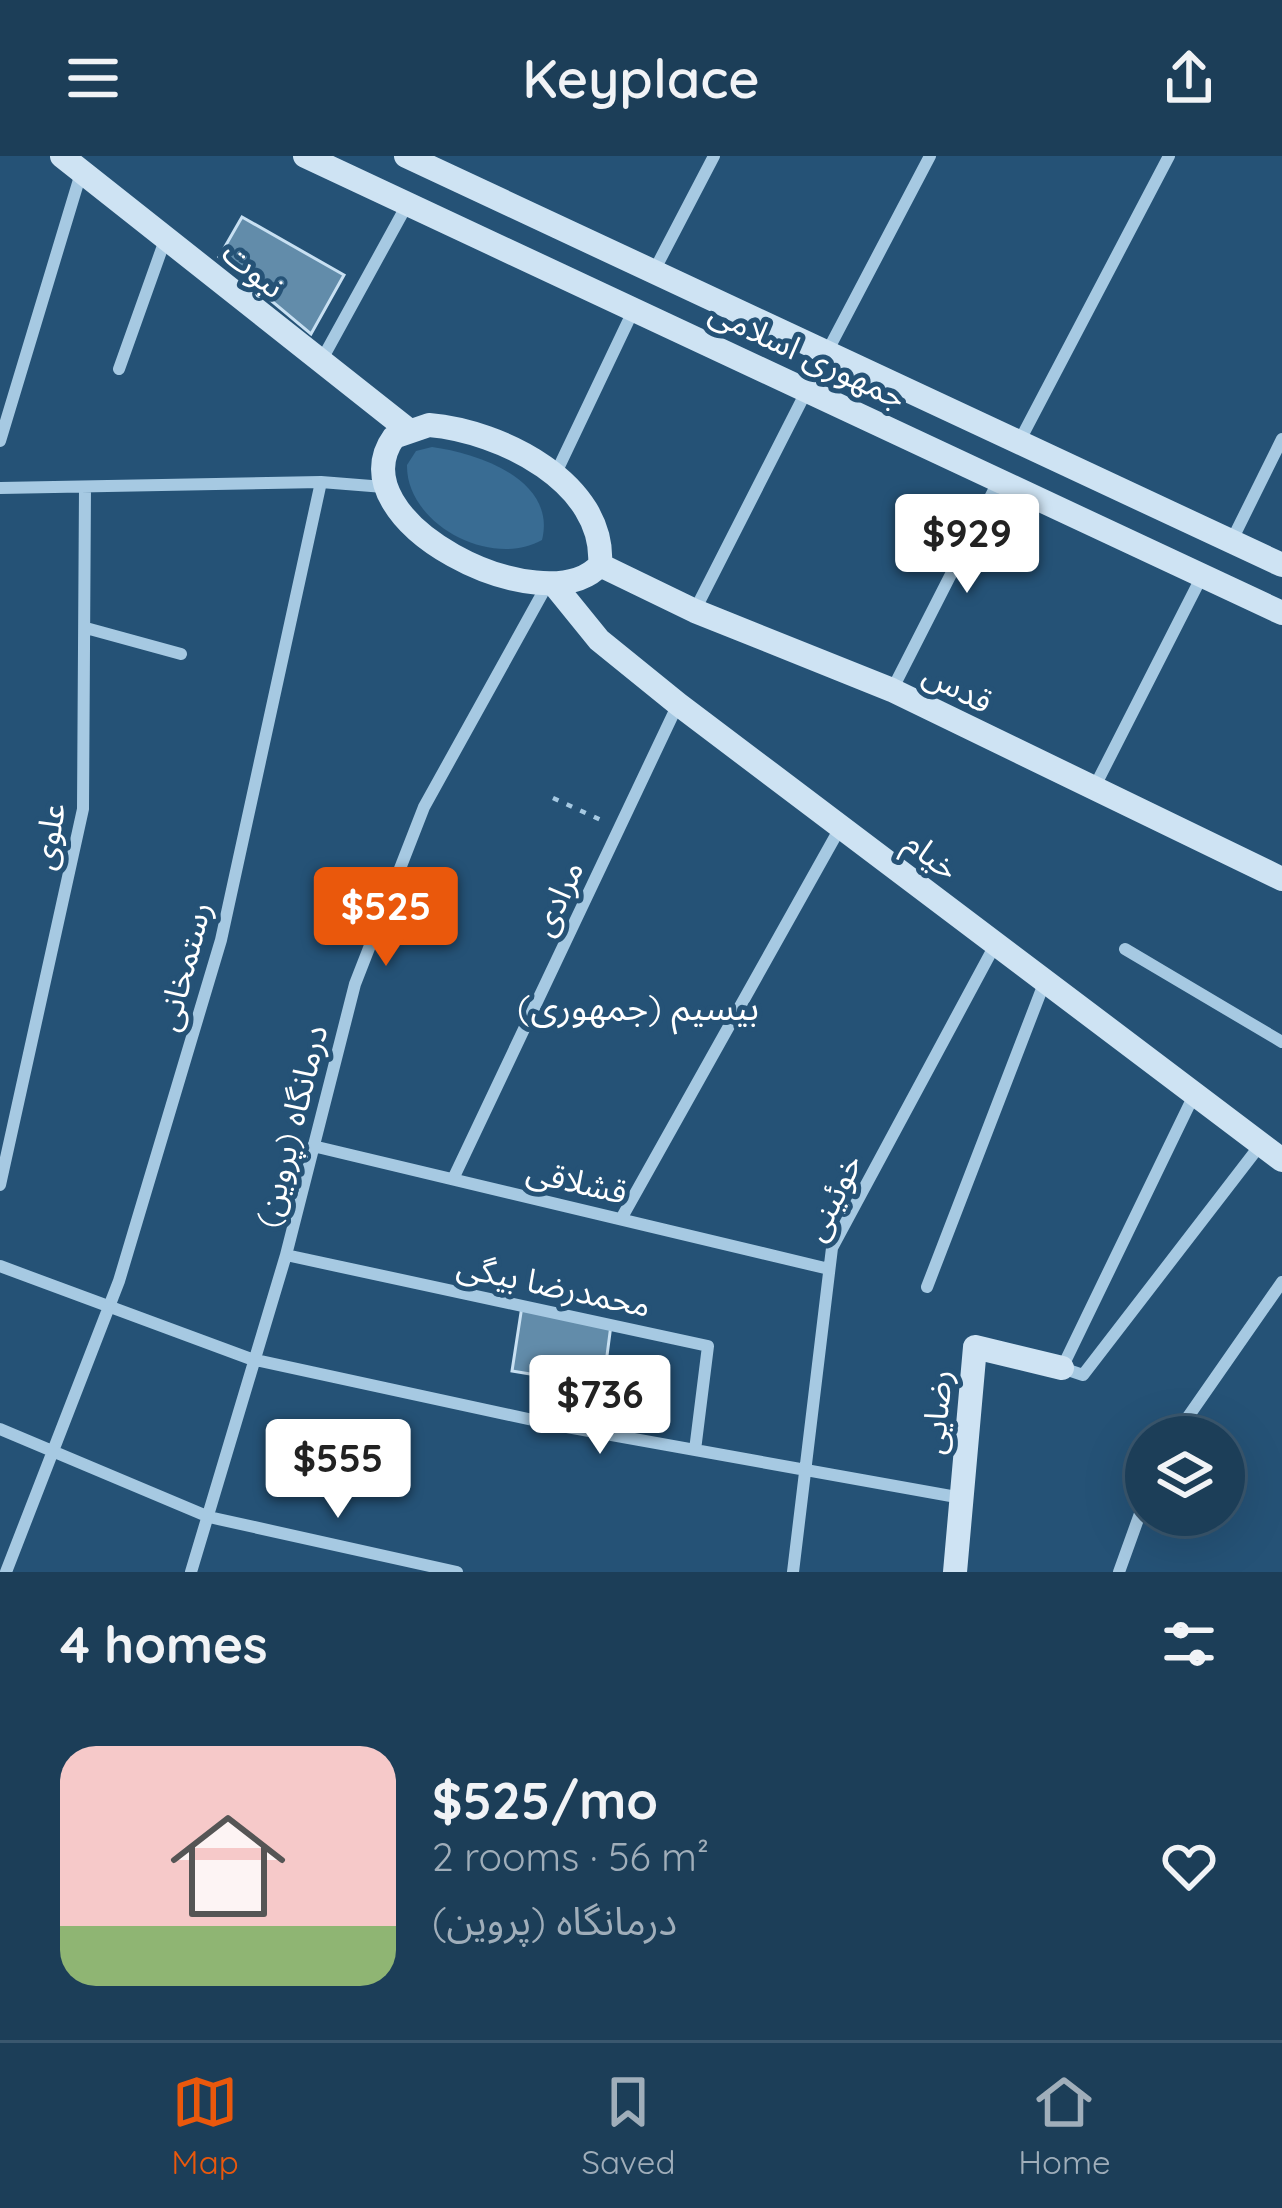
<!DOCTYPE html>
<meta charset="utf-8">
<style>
:root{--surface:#1c3e58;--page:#25455e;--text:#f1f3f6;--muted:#a0aeba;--line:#3a576e;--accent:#ea580c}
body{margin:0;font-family:Quicksand,"Noto Sans Arabic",sans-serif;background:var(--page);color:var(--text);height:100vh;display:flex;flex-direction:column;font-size:45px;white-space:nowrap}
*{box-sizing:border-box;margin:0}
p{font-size:39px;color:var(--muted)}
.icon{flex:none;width:66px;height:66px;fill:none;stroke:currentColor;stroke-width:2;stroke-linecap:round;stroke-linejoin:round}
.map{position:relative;height:1416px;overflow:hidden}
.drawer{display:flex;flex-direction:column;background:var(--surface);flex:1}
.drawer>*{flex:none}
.controls{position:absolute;left:1125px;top:1260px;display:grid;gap:24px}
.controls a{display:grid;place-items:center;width:120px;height:120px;border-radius:50%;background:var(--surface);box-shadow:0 12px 48px #0002,0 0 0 3px var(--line);font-size:60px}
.price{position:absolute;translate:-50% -102px;padding:0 27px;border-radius:12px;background:#fff;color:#222;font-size:39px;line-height:78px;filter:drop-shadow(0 3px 6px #0008)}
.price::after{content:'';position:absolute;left:50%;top:72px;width:36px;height:27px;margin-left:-18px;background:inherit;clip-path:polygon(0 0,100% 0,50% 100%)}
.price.active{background:var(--accent);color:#fff}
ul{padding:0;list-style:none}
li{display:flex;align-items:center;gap:36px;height:300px;padding:0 60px}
li span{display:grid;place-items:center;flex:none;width:336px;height:240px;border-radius:36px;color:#555}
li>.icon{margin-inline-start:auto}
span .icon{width:144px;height:144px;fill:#fffc;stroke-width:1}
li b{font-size:51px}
h2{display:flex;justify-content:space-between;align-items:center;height:144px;padding:0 60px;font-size:51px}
header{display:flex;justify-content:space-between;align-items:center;height:156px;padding:0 60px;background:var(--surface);font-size:54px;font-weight:600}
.menu{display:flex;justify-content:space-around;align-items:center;height:168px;border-top:3px solid var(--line);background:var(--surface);font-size:33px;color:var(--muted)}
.menu a{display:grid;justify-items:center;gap:6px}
.menu .active{color:var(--accent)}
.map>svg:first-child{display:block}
</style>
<header><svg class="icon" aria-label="menu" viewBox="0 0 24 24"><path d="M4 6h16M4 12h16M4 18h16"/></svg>Keyplace<svg class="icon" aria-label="share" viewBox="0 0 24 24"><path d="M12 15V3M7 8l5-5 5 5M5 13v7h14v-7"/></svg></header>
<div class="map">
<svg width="1282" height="1416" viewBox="0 0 1282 1416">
<rect width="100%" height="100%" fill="#255276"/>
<path fill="#396c93" d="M432 291C478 297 557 324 542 384 491 413 406 368 407 309L416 295Z"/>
<path fill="#628caa" stroke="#c8e0f2" stroke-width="3" d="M242 61 344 119 311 178 219 101Z
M522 1150 611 1169 603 1230 512 1215Z"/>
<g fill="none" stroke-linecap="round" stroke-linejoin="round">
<path stroke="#a6c9e2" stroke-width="4.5" stroke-dasharray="6 9" stroke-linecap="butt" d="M553 642 603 665"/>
<path stroke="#a6c9e2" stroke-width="12" d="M654 115 714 0
M827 196 930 0
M320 207 408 47
M119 213 165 84
M0 285 81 17
M1019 286 1169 0
M555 319 634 153
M0 332 321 326 384 331
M1232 384 1282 283
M695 454 807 234
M86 472 181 498
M892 534 999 324
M1093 634 1202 420
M1125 793 1282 886
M1194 939 1062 1212 1083 1219 1261 988
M313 990 829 1113
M453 1023 678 548
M0 1029 83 653 85 332
M621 1063 840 672
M286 1099 708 1190 695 1294
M0 1110 251 1203 556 1269 962 1342
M927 1131 1045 825
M0 1273 209 1361 457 1416
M1174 1281 1282 1126
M6 1416 119 1125 221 784 321 326
M191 1416 286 1099 355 828 424 651 547 429
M793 1416 832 1092 995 789
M1119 1416 1146 1341"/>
<path stroke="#cee3f3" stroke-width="24" d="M62 0 407 273
M305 0 1282 457
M406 0 1282 409
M429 269C501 275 606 327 600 409 544 470 333 365 394 281Z
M600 409 695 455 892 534 1282 723
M556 431 599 484 678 548 1282 1004
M955 1416 975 1191 1062 1212"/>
</g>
<g text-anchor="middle" stroke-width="10" stroke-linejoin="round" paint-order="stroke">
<g font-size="33" fill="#fff" stroke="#255276">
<text transform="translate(254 113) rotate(39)" y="12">نبوت</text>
<text transform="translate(808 198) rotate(25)" y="12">جمهوری اسلامی</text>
<text transform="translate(958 531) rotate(27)" y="12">قدس</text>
<text transform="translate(48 680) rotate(-80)" y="12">علوی</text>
<text transform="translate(932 699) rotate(37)" y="12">خیام</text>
<text transform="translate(557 742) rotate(-65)" y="12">مرادی</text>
<text transform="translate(183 810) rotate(-75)" y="12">رستمخانی</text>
<text transform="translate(291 970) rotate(-76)" y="12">درمانگاه (پروین)</text>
<text transform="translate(577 1025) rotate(13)" y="12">قشلاقی</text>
<text transform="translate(832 1041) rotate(-64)" y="12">خوئینی</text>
<text transform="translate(554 1129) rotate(12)" y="12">محمدرضا بیگی</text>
<text transform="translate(936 1256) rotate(-85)" y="12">رضایی</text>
</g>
<g font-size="36" fill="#fff" stroke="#255276">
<text x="638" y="864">(بیسیم (جمهوری</text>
</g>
</g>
</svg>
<div class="controls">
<a><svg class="icon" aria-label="layers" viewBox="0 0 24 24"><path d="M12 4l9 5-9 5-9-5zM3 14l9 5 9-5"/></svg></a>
</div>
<b class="price" style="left:967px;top:440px">$929</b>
<b class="price active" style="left:386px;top:813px">$525</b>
<b class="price" style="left:600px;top:1301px">$736</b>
<b class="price" style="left:338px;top:1365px">$555</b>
</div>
<section class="drawer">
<h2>4 homes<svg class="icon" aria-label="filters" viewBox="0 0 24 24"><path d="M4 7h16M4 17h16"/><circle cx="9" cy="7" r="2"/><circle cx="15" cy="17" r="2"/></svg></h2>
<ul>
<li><span style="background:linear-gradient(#f6c9c9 75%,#8fb573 0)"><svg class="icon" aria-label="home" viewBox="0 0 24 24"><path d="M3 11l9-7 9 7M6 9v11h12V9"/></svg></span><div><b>$525/mo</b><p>2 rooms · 56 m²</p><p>درمانگاه (پروین)</p></div><svg class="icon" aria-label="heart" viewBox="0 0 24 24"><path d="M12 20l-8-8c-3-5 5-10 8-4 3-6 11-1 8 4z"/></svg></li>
</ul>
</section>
<nav class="menu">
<a class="active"><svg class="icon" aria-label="map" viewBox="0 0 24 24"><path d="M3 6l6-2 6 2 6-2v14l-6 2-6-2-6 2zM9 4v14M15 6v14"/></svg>Map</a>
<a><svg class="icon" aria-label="saved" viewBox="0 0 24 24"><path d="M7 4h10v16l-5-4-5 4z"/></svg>Saved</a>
<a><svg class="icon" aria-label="home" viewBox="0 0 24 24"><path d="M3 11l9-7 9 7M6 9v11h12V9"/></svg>Home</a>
</nav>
